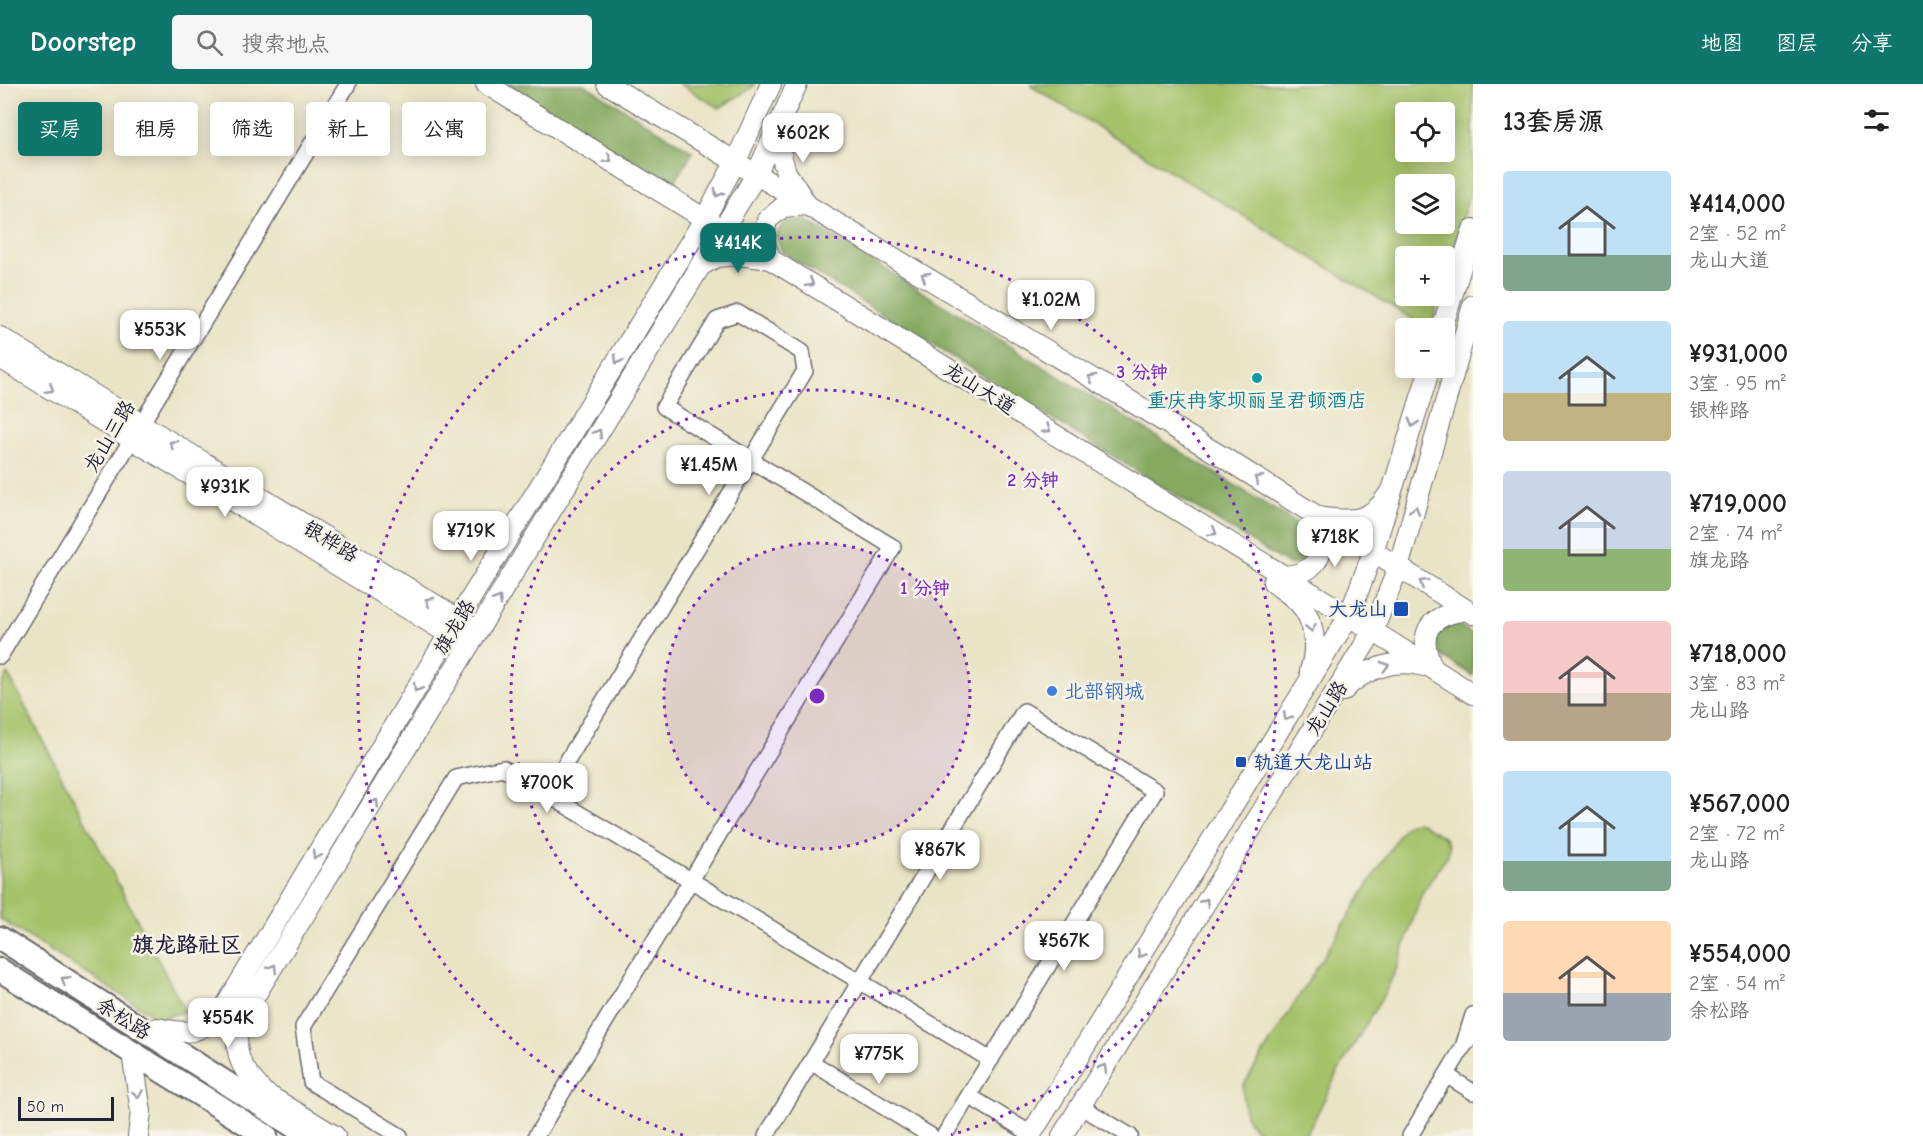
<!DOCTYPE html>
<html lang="zh">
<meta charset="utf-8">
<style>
:root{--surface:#fff;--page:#f6f6f6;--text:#222;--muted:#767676;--accent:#0f766e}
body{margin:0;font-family:"Comic Neue","LXGW WenKai TC",sans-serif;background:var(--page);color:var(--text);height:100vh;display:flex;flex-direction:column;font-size:22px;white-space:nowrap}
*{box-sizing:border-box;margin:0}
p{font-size:20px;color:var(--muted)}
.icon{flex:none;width:33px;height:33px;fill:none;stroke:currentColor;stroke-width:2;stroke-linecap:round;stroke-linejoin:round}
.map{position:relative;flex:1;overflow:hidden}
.panel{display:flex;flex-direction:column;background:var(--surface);width:450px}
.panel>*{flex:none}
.hud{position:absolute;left:18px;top:18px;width:570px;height:54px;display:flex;gap:12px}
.buttons{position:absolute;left:1395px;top:18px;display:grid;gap:12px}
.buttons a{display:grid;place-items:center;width:60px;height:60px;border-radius:6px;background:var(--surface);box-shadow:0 3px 15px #0003;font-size:30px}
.scale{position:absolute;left:18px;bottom:15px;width:96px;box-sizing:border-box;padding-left:6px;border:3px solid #22223b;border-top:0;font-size:16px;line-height:21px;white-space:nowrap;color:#22223b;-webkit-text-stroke:4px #f7f3e8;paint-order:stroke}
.price{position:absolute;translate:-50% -51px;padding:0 14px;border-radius:12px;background:#fff;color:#222;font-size:20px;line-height:39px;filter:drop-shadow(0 2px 3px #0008)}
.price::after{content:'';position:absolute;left:50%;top:36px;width:18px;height:14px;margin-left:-9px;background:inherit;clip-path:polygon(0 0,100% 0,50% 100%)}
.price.selected{background:var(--accent);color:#fff}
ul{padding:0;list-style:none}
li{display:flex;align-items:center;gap:18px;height:150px;padding:0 30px}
li span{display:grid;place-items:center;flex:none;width:168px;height:120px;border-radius:6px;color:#555}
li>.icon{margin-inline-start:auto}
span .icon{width:72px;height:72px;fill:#fffc;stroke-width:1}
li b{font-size:26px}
h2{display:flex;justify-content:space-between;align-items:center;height:72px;padding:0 30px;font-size:26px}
.tag{padding:0 21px;border-radius:6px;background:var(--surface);box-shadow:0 3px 15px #0003;font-size:21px;line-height:54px}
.tag.selected{background:var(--accent);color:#fff}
header{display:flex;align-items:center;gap:36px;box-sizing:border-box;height:84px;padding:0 30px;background:var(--accent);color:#fff}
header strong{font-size:28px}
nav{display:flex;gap:33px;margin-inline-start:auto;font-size:21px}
.search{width:420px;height:54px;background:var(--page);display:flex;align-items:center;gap:15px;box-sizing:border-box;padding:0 21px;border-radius:6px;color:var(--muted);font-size:22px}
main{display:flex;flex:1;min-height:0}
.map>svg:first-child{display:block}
</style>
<header>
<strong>Doorstep</strong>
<div class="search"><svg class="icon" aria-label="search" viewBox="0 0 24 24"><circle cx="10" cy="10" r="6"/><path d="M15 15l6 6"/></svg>搜索地点</div>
<nav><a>地图</a><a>图层</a><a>分享</a></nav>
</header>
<main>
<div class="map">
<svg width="1473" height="1052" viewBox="0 0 1473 1052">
<rect width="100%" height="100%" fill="#f7f3e8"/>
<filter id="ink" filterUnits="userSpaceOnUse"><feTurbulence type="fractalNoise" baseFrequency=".0167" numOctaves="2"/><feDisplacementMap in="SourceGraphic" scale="12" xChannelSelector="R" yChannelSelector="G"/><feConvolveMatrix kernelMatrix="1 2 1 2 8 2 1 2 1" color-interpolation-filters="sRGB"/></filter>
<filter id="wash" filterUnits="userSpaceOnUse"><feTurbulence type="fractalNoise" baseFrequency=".008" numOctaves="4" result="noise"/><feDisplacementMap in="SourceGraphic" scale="24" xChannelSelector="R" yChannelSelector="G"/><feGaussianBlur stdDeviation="1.35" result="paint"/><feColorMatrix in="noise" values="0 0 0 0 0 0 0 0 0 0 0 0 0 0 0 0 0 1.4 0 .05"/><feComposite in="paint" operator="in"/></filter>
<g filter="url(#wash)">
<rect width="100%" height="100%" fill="#eae4c6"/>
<path fill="#a6c36a" stroke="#647252" stroke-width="1.5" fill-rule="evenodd" d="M680 0H755L753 3 719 24Z
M1032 0H1473V97L1445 196 1444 172H1406V212H1440L1430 244H1427L1031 2ZM1406 28H1444V68H1406ZM1406 100H1444V140H1406Z
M8 590 185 927 159 935 0 835V603Z
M1413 738 1421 739 1445 754 1449 762 1448 771 1422 809 1398 881 1387 905 1339 986 1309 1046 1303 1052C1260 1052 1242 1052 1243 1002L1404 743Z"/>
<path fill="#84a95e" stroke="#53664c" stroke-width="1.5" d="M507 0H584L693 68 672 102Z
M804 135 1309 447 1315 461 1304 478 1289 481 782 168 776 151 784 138Z
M1454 538 1473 550V592L1435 568C1434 551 1439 545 1454 538Z"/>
</g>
<g filter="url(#ink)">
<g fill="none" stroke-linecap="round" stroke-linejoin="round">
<defs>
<path id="minor" d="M0 572 348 0
M1464 960 1473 931
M811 978 931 1052
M1446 991 1473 1008
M969 1012 1031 1050
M1080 1022 1130 1052
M400 1052 311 998 303 943 456 694 503 684 991 976
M536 1052 893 463 664 323 717 236 738 229 802 268 805 287 547 710
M766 1052 1024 627 1155 707 944 1052
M1410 1052 1463 963 1473 951"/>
<path id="major" d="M486 0 1349 532 1473 610
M607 0 1226 375 1473 530
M699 183 716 173 737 171 771 175 763 156 767 136 783 123 807 121 786 88 775 50
M1442 244 1473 145
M0 253 468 541
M0 274 460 557
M1283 492C1320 490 1329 464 1317 433 1347 437 1370 441 1388 411
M1273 498C1281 505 1292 511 1299 519 1316 537 1317 565 1310 587
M1433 584C1416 548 1429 531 1467 526
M1343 607C1363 585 1395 574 1424 582
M157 944C188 951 199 950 222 928L458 535 705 134 735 79 771 0
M132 969 141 1028 138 1052
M253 1002 335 1052
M263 1008C241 983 233 973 239 938L756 91 797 0
M1030 1052 1349 532 1373 468 1430 284
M1062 1052 1373 547 1398 484 1473 221"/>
<path id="highway" d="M0 854 309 1052
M0 886 266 1052"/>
</defs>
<use href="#minor" stroke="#68666c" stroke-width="18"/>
<use href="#major" stroke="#68666c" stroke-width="22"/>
<use href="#highway" stroke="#68666c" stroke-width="26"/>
<use href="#minor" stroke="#fff" stroke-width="15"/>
<use href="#major" stroke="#fff" stroke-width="20"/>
<use href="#highway" stroke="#fff" stroke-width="22"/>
</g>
<defs><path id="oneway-chevron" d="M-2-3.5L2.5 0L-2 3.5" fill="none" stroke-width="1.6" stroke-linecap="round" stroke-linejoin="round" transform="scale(1.5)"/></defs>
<g stroke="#9c9ca7">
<use href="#oneway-chevron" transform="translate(608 75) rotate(31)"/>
<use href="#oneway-chevron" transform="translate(718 109) rotate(119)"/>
<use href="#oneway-chevron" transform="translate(925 192) rotate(-149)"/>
<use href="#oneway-chevron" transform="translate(810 199) rotate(32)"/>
<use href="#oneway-chevron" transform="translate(618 276) rotate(121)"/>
<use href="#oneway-chevron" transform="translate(1092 294) rotate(-149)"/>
<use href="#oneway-chevron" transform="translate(50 305) rotate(32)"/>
<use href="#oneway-chevron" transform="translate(1413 339) rotate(107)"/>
<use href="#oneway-chevron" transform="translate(1047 345) rotate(32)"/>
<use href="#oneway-chevron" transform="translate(598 349) rotate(-59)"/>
<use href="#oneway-chevron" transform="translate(173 360) rotate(-148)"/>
<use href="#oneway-chevron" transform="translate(1258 395) rotate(-148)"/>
<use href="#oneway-chevron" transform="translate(1415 426) rotate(-74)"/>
<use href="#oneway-chevron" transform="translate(1213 448) rotate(32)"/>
<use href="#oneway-chevron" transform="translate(1423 499) rotate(-148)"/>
<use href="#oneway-chevron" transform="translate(498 516) rotate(-59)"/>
<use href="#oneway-chevron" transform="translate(429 517) rotate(-149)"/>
<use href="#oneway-chevron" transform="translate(1311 544) rotate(78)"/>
<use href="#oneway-chevron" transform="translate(1385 582) rotate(-16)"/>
<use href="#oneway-chevron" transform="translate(417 604) rotate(121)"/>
<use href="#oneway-chevron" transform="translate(1287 633) rotate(122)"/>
<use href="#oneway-chevron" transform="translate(375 719) rotate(-59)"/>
<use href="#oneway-chevron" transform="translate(316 771) rotate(121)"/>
<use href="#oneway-chevron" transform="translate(1205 818) rotate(-58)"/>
<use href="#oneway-chevron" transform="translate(1141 870) rotate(122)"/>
<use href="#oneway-chevron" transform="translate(273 884) rotate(-58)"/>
<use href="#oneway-chevron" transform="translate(65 896) rotate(-147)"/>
<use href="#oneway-chevron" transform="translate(1103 984) rotate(-59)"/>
<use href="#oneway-chevron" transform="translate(138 1010) rotate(81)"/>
</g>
</g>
<circle cx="817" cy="612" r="153" fill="#7b2cbf" fill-opacity=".12"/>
<g fill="none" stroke="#7b2cbf" stroke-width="3" stroke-dasharray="3 6">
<circle cx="817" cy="612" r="153"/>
<circle cx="817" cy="612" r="306"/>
<path d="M683 1051A459 459 0 1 1 951 1051"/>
</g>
<circle fill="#0f9aa8" stroke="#f7f3e8" stroke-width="2" cx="1257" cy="294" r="6"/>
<g fill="#1a4fb4" stroke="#f7f3e8" stroke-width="2">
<rect x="1393" y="517" width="16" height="16" rx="3"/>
<rect x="1235" y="672" width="12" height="12" rx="3"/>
</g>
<circle fill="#3f7fe0" stroke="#f7f3e8" stroke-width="2" cx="1052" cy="607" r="6"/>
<g text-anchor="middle" stroke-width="5" stroke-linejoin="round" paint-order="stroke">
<g font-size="20" fill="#22223b" stroke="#f7f3e8">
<text transform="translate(980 304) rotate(32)" y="7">龙山大道</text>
<text transform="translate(109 352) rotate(-59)" y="7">龙山三路</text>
<text transform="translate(331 457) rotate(31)" y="7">银桦路</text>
<text transform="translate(454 543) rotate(-59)" y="7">旗龙路</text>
<text transform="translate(1326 624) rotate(-58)" y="7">龙山路</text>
<text transform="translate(124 934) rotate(33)" y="7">余松路</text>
</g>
<g font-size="20" fill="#0d838f" stroke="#f7f3e8">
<text x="1257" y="323">重庆冉家坝丽呈君顿酒店</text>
</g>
<g font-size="20" fill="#164399" stroke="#f7f3e8" text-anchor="end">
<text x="1388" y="532">大龙山</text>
<text x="1253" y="685" text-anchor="start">轨道大龙山站</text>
</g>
<g font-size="20" fill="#366cbe" stroke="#f7f3e8" text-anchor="start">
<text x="1064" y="614">北部钢城</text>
</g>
<g font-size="22" font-weight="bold" fill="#22223b" stroke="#f7f3e8">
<text x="187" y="868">旗龙路社区</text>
</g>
</g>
<circle cx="817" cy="612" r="9" fill="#7b2cbf" stroke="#f7f3e8" stroke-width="3"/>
<g font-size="18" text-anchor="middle" font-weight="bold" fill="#7b2cbf" stroke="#f7f3e8" stroke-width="5" stroke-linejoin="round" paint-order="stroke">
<text x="1142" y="294">3 分钟</text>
<text x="1033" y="402">2 分钟</text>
<text x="925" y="510">1 分钟</text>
</g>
</svg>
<div class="buttons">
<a><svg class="icon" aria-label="locate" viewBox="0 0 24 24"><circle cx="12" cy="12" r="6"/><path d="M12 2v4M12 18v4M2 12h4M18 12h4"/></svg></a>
<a><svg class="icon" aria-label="layers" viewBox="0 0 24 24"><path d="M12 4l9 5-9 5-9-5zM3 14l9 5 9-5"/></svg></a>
<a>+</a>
<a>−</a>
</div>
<div class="scale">50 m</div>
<b class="price" style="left:803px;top:80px">¥602K</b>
<b class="price selected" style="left:738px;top:190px">¥414K</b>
<b class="price" style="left:1051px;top:247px">¥1.02M</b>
<b class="price" style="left:160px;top:277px">¥553K</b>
<b class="price" style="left:709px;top:412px">¥1.45M</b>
<b class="price" style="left:225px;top:434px">¥931K</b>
<b class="price" style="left:471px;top:478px">¥719K</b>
<b class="price" style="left:1335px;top:484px">¥718K</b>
<b class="price" style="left:547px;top:730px">¥700K</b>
<b class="price" style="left:940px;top:797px">¥867K</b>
<b class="price" style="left:1064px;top:888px">¥567K</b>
<b class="price" style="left:228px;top:965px">¥554K</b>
<b class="price" style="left:879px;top:1001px">¥775K</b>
<div class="hud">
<a class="tag selected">买房</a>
<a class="tag">租房</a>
<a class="tag">筛选</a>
<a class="tag">新上</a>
<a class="tag">公寓</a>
</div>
</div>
<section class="panel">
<h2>13套房源<svg class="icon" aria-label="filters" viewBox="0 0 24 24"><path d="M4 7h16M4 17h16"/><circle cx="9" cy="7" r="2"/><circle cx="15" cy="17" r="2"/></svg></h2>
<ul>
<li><span style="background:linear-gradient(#bfe0f5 70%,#7fa58c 0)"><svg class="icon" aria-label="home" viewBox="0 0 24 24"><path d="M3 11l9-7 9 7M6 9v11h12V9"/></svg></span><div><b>¥414,000</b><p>2室 · 52 m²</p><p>龙山大道</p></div></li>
<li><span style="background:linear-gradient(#bfe0f5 60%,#c2b280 0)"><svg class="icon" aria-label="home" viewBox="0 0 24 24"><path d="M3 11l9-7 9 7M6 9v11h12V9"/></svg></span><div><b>¥931,000</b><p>3室 · 95 m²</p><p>银桦路</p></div></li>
<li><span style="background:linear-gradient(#c9d6e8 65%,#8fb573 0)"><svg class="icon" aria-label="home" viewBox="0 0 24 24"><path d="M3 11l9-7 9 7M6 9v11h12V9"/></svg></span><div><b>¥719,000</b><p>2室 · 74 m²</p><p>旗龙路</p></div></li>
<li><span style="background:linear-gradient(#f6c9c9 60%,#b9a48a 0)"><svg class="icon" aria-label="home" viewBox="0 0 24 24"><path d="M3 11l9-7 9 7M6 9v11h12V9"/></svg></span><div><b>¥718,000</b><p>3室 · 83 m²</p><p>龙山路</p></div></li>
<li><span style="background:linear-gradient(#bfe0f5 75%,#7fa58c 0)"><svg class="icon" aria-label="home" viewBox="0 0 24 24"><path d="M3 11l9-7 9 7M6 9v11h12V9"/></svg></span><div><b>¥567,000</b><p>2室 · 72 m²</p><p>龙山路</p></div></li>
<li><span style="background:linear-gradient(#ffd9b3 60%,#9aa5b1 0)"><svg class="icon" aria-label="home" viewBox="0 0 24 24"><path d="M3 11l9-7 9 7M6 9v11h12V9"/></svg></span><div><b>¥554,000</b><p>2室 · 54 m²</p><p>余松路</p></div></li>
</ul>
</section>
</main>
